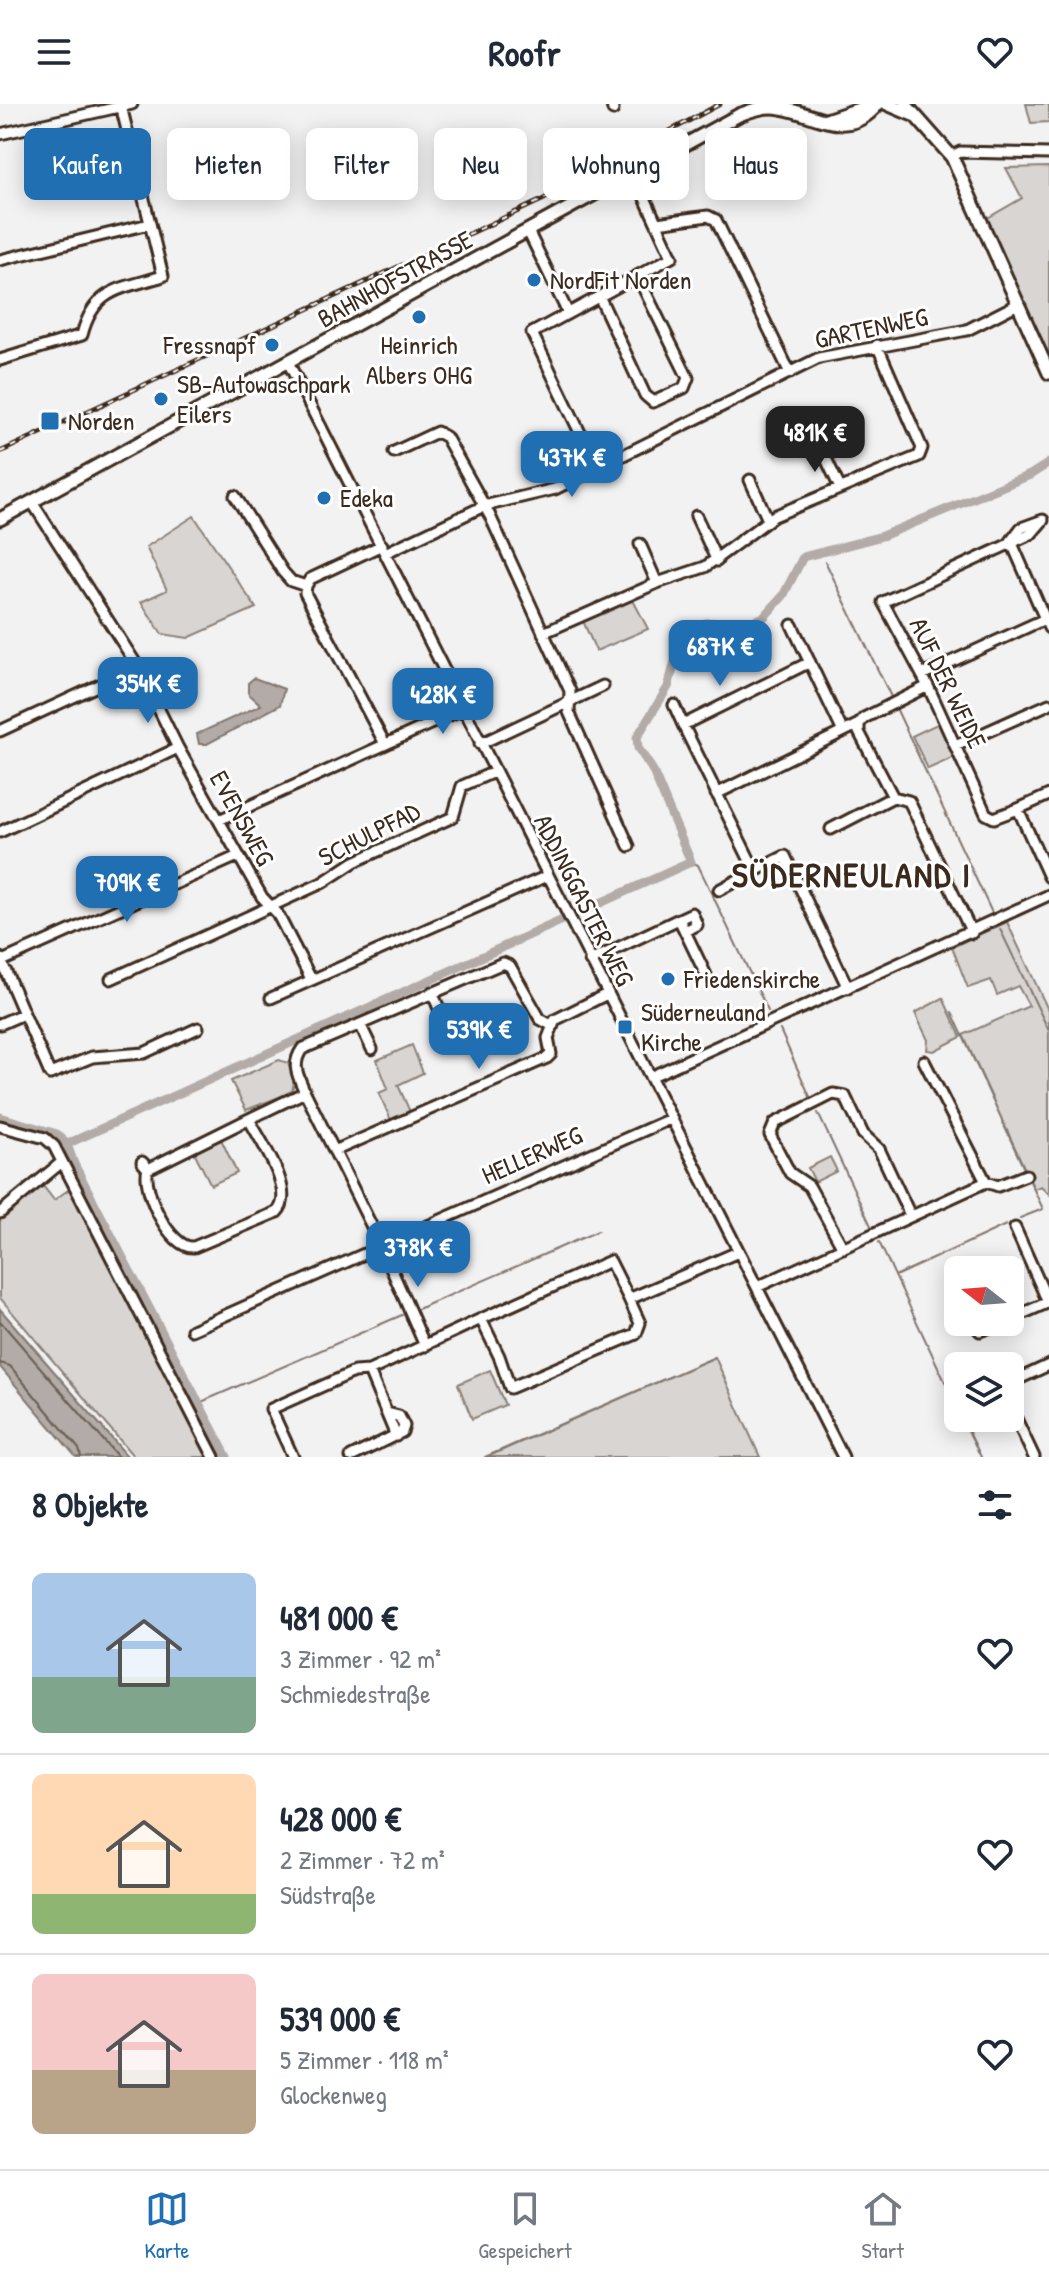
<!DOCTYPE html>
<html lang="de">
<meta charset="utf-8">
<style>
:root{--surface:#fff;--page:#f6f6f7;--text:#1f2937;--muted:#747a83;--line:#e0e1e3;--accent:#1f6fb2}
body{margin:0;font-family:"Patrick Hand",sans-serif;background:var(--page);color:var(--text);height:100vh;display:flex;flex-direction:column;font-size:30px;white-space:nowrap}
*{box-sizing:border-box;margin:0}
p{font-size:26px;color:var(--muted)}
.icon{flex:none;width:44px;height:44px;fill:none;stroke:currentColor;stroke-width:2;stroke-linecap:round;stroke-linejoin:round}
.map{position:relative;height:1353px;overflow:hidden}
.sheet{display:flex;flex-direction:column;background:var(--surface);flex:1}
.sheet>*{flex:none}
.guide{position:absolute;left:24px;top:24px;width:1002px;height:72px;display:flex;gap:16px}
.needle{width:52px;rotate:287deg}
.fabs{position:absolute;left:944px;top:1152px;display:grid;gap:16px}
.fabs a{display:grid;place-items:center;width:80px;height:80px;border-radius:12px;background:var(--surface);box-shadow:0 4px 20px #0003;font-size:40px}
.price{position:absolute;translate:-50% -68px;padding:0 18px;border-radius:16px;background:var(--accent);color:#fff;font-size:26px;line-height:52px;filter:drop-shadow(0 2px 4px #0008)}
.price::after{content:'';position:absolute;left:50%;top:48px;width:24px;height:18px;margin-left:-12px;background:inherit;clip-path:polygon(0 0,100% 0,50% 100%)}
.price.current{background:#222;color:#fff}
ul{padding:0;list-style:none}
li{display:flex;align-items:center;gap:24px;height:200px;padding:0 32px}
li+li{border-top:2px solid var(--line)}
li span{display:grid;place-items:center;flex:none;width:224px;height:160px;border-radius:12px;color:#555}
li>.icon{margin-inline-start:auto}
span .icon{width:96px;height:96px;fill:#fffc;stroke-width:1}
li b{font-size:34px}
h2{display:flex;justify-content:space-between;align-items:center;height:96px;padding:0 32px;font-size:34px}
.chip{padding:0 28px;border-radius:12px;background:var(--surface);box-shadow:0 4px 20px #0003;font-size:28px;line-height:72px}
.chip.current{background:var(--accent);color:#fff}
header{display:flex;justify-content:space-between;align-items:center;height:104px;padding:0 32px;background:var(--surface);font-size:36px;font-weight:700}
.dock{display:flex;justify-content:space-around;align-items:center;height:112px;border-top:2px solid var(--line);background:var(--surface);font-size:22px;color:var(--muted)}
.dock a{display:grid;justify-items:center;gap:4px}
.dock .current{color:var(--accent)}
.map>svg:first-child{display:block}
</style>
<header><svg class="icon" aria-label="menu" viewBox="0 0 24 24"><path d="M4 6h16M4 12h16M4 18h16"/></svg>Roofr<svg class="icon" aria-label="heart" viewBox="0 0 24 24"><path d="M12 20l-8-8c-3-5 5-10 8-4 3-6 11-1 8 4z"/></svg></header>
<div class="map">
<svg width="1049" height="1353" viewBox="0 0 1049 1353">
<rect width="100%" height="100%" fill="#f3f2f2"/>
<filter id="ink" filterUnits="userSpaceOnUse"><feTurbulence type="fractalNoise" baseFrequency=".0125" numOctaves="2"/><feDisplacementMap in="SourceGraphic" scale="16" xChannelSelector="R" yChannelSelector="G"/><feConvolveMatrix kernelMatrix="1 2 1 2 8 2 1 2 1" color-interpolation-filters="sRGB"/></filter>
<g filter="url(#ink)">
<path fill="#d8d5d2" stroke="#8a8078" stroke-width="2" d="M1026 0H1049V18L1031 19Z
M1049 63V260L986 115 1022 94 1006 64Z
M194 412 256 504 188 534 162 530 141 498 167 486 146 443Z
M633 496 648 525 596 547 583 517Z
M939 619 955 653 928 665 912 632Z
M1007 818 1049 908V1090L1041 1082 1034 1085 963 931 1029 902 1018 882 997 891 991 876 968 884 952 843Z
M943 894 961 933 934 947 927 946 928 936 915 909Z
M412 941 423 969 398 981 411 1010 392 1019 379 989 388 985 377 956Z
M279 956 288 959 294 977 292 988 246 1006 231 977Z
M220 1033 237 1069 211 1081 193 1046Z
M830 1053 837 1067 815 1078 808 1064Z
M78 1079 219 1353H134L0 1194V1116L43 1082 54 1096Z
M715 1253 760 1353H487Z
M490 1266 505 1301 472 1315 458 1280Z"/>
<path fill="#b2aba7" stroke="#827770" stroke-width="2" d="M254 574 284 585 280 601 207 640H199L197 630 261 601 248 589V579Z
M0 1205 128 1353H76L0 1263Z"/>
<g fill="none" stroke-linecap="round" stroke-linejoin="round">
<path stroke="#6b5e55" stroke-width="2" d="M0 1217 118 1353
M0 1259 10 1262 79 1345 81 1353"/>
<path stroke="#827770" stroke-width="2" d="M825 457 892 595
M896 604 993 811
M691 758 698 761 768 907
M1000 825 1049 927
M952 908 1025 1067
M780 926 812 997
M818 1009 872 1124
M1020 1114 1043 1105 1028 1073
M879 1138 958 1305
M895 1172 1006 1121
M418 1205 598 1127
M199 1299 402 1211
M962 1314 981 1353
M485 1353 715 1253"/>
<path stroke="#b2aba7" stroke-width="9" d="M0 1013 57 1030 67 1040
M227 1353 74 1060 67 1040 691 758 652 665 638 644 637 633 668 583 680 539 706 519 752 518 764 513 783 492 803 453 882 432 1030 371 1049 359"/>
<defs>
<path id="minor" d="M612 0 613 6
M0 30 132 0
M952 53 960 48 1049 50
M657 119 708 112 716 116 790 269
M528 127 568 209
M0 156 149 120
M599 192 645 291 653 298 684 284 688 274 638 173
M0 256 82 231C94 184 121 185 163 172L121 2
M288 258 843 1353
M819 340 840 384
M394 348 437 328 446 333 490 412 570 587 569 608 629 742
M597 364 532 229 672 153 633 68
M750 376 768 416
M235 392 283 468 291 477 306 482 305 489 385 640
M32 398 138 563 178 644 262 793 277 809 311 875
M696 412 717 457
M1011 437 1021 424 1043 416 1031 430 883 498 928 582 986 710 994 714 1018 705 1049 773
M1011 437 1049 524
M640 440 657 479
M385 449 484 402 555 385 819 254 967 226 1018 200
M306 482 310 475 382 441
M792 521 843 628
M543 529 657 479 705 463 774 412 919 352 922 344 877 241
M922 571 1045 515
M928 582 864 614 859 620V628L893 693 909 697 972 829
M674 601 683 621 810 558
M683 621 755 767 785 752 848 884
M0 627 138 563
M480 640 603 582
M955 642 1049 600
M716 690 859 620
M1018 705 1049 691
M219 716 463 605
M831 725 893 693
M0 728 178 644
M719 786 755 767
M679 815 692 809 697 821 685 827
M0 854 50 970 92 953 144 949 198 924
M2 857 238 752
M590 857 679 815 706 871
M111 875 322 779 354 758 453 713 462 682 494 668
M432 888 443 914
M271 894 547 772
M0 920 23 910
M360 920 372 945
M924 957 986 1078 998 1082 1026 1071
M650 973 1049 791
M0 1022 45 1034 54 1042 214 1353
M334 1047 547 954 551 950 548 934 555 916 607 890
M142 1058 148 1065 249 1015
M148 1065C141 1084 170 1146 194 1143L277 1108C297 1088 260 1037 249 1015L305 988
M0 1109 62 1058
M1015 1124 1048 1198
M843 1144 809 1082 790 1069 770 1031 775 1019 833 990 845 992 863 1030 879 1045 910 1111
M757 1183 986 1078
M481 1215 610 1157 629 1195
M1010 1215 1049 1198
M972 1218 980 1227 1004 1218
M192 1226 670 1015
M425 1242 381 1141 305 988C298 972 291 961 302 945L503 859 510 862 540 915 551 921
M369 1267 396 1332
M1010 1279 1049 1261
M1010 1302 1034 1353
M293 1353 271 1305 354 1268 369 1267 481 1215 499 1252 510 1284 636 1230 640 1219 629 1195 738 1148
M351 1353 402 1328 404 1322 399 1312 387 1309"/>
<path id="major" d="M887 0 913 11
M905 0 952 53 1049 269
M829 15 874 0
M0 415 739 11C752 6 766 1 781 4 818 10 848 37 878 0"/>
</defs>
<use href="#minor" stroke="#3b2a1e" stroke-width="15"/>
<use href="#major" stroke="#3b2a1e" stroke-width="17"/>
<use href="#minor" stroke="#fff" stroke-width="9"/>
<use href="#major" stroke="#fff" stroke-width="11"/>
<defs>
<path id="rail" d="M0 348 542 96 720 0"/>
</defs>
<use href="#rail" stroke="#3b2a1e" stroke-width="5"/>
<use href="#rail" stroke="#fff" stroke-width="2" stroke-dasharray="6" stroke-linecap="butt"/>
</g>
</g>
<g fill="#1f6fb2" stroke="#fff" stroke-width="3">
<circle cx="534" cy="176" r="8"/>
<circle cx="419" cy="213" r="8"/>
<circle cx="272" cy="241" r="8"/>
<circle cx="161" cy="295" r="8"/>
<rect x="40" y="307" width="20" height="20" rx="4"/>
<circle cx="324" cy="394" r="8"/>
<circle cx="668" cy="875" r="8"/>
<rect x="617" y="915" width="16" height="16" rx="4"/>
</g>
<g text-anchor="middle" stroke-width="6" stroke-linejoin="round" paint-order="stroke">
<g font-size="26" fill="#3b2a1e" stroke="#fff">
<text transform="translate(395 175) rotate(-29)" y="9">BAHNHOFSTRASSE</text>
<text transform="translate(871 224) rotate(-12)" y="9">GARTENWEG</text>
<text transform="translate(948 579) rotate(64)" y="9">AUF DER WEIDE</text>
<text transform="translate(242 714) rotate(61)" y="9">EVENSWEG</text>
<text transform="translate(369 730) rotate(-27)" y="9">SCHULPFAD</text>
<text transform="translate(584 796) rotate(63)" y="9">ADDINGGASTER WEG</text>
<text transform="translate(532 1051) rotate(-24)" y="9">HELLERWEG</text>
</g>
<g font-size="26" fill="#3b2a1e" stroke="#fff" text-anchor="start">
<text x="550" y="185">NordFit Norden</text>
<text x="256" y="250" text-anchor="end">Fressnapf</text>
<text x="419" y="250" text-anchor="middle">Heinrich<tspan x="419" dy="30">Albers OHG</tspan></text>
<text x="177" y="289">SB-Autowaschpark<tspan x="177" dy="30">Eilers</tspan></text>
<text x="68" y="326">Norden</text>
<text x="340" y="403">Edeka</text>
<text x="684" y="884">Friedenskirche</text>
<text x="641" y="917">Süderneuland<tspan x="641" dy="30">Kirche</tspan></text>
</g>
<g font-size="34" font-weight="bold" letter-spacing="2" fill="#3b2a1e" stroke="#fff">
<text x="852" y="783">SÜDERNEULAND I</text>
</g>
</g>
</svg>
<div class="fabs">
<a><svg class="needle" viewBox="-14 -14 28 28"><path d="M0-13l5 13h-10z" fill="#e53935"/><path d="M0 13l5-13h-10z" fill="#747a83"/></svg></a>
<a><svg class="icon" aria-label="layers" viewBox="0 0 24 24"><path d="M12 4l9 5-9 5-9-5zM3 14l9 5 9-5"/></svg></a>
</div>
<b class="price current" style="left:815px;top:370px">481K €</b>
<b class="price" style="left:572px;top:395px">437K €</b>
<b class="price" style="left:720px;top:584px">687K €</b>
<b class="price" style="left:148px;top:621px">354K €</b>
<b class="price" style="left:443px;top:632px">428K €</b>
<b class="price" style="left:127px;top:820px">709K €</b>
<b class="price" style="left:479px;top:967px">539K €</b>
<b class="price" style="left:418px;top:1185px">378K €</b>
<div class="guide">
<a class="chip current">Kaufen</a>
<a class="chip">Mieten</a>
<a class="chip">Filter</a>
<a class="chip">Neu</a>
<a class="chip">Wohnung</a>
<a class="chip">Haus</a>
</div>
</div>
<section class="sheet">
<h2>8 Objekte<svg class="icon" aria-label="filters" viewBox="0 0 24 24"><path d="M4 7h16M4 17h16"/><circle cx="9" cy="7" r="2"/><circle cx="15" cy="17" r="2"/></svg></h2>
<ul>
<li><span style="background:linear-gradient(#a9c7e8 65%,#7fa58c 0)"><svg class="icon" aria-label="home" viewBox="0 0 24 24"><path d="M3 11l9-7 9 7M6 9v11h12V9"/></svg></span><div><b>481 000 €</b><p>3 Zimmer · 92 m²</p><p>Schmiedestraße</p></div><svg class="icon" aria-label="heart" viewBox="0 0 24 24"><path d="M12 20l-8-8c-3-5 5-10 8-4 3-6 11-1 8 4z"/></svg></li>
<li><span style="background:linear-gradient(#ffd9b3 75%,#8fb573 0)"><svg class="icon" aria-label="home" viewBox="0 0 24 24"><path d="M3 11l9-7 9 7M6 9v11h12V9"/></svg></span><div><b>428 000 €</b><p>2 Zimmer · 72 m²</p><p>Südstraße</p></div><svg class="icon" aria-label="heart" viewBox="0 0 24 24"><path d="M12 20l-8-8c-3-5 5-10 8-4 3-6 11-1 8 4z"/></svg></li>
<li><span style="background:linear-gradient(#f6c9c9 60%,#b9a48a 0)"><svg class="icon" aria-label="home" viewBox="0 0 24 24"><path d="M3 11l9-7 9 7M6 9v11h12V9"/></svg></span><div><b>539 000 €</b><p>5 Zimmer · 118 m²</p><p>Glockenweg</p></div><svg class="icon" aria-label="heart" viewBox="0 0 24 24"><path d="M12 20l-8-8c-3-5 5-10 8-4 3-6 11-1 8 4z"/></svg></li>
</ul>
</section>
<nav class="dock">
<a class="current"><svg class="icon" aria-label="map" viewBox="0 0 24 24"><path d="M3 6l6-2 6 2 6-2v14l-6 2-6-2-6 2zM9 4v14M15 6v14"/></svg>Karte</a>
<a><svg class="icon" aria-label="saved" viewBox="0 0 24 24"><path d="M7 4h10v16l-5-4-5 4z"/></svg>Gespeichert</a>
<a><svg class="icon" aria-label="home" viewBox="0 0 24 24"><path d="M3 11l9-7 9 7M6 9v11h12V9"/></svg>Start</a>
</nav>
